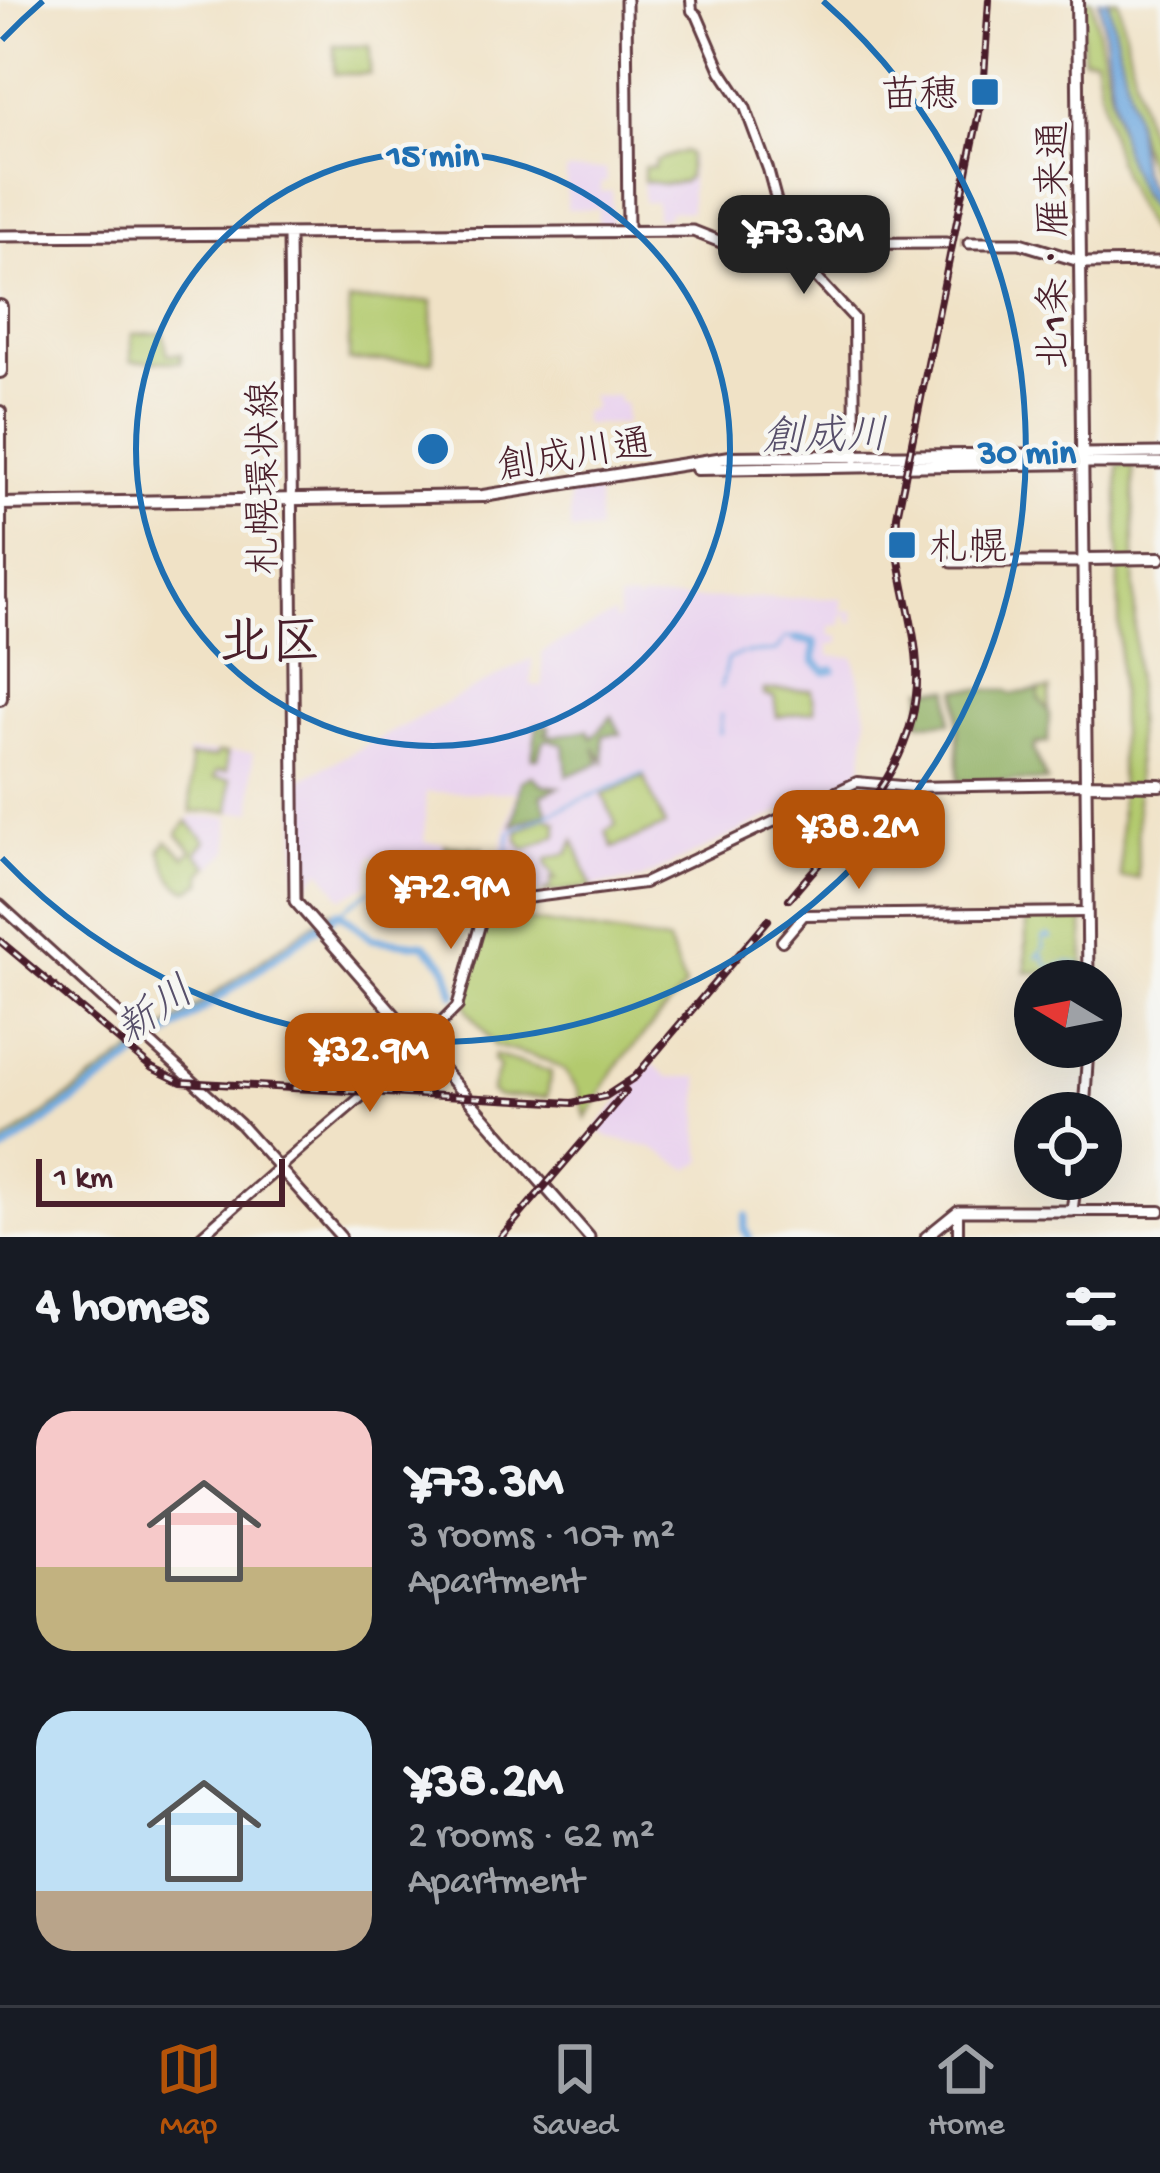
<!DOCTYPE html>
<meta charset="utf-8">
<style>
:root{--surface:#171b24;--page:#20242c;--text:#f1f3f6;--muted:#9ea1a6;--line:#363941;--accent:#b45309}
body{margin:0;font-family:"Gochi Hand","Klee One",sans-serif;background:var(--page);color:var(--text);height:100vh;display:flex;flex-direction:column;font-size:45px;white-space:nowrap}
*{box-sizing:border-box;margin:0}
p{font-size:39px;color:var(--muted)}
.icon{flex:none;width:66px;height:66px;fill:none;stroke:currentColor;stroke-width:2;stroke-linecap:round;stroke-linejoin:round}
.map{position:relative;height:1237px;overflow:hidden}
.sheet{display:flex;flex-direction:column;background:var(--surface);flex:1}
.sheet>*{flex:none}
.needle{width:78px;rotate:280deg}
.tools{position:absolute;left:1014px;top:960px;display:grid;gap:24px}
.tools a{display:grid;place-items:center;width:108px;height:108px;border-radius:50%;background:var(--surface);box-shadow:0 12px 48px #0002;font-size:60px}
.scale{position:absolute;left:36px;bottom:30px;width:249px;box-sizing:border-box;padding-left:12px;border:6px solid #4a1f2b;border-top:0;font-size:33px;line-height:42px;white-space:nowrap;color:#4a1f2b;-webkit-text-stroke:9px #f6f6f2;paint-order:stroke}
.price{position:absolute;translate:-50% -102px;padding:0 27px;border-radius:24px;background:var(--accent);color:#fff;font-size:39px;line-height:78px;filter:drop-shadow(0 3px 6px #0008)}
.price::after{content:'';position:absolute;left:50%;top:72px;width:36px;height:27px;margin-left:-18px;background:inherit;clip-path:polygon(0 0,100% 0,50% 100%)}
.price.selected{background:#222;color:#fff}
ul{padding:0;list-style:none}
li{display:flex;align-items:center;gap:36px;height:300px;padding:0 36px}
li span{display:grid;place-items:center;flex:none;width:336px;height:240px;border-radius:36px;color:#555}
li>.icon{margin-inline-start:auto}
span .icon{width:144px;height:144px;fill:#fffc;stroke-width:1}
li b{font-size:51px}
h2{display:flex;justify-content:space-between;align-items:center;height:144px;padding:0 36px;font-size:51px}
.dock{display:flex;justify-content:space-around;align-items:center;height:168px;border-top:3px solid var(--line);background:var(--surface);font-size:33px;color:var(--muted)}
.dock a{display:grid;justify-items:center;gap:6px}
.dock .selected{color:var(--accent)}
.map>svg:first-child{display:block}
</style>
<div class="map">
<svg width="1160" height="1237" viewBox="0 0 1160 1237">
<rect width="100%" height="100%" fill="#f6f6f2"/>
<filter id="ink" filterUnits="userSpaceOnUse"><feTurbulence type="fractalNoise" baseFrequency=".00833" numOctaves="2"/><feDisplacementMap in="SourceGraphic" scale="24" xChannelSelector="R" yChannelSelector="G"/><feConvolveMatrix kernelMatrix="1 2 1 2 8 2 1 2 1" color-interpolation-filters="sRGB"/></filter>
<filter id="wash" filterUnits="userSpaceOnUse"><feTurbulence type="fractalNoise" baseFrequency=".004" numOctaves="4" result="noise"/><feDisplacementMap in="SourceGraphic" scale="48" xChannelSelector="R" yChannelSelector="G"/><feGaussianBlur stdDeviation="2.7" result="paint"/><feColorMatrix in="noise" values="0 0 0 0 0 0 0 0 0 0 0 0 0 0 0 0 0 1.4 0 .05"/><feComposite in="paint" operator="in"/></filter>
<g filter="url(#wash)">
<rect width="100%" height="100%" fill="#f0e2c6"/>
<path fill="#e9d2ee" d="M685 150 691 154V211H669L668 217 656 219V202H643V168Z
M606 169 607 182 601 183V192L612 191V229H598V209H567L566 170Z
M590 396H618L619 402 625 403V424H583L582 411H591L594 405Z
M598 484V531H570V489Z
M841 598 842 611H853L854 622H848V615L842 614 841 625 830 626V636H839V643L829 645V656L854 657 867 717 863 764 855 776 639 880 496 898 493 896 500 855 516 792H426L424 842 485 846 484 858H492L483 896 465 900 423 890 421 865 371 856 367 885 342 898 321 870 305 887H297L296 782 532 658 531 685 543 687 542 652 614 614V620H618L619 600 636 599 637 603 641 599Z
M188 752H253V812L190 813Z
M861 784 880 786 829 848 788 815Z
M190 817H229V851L212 867 176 835Z
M652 1063 668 1077H699V1142L703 1161 689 1169 650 1147 610 1138 596 1129Z"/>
<path fill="#b3ca6e" stroke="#7e744c" stroke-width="3" d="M1081 0H1092L1117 126 1140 194 1160 222V246C1118 191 1106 124 1095 58H1083Z
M1108 0H1118L1145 123 1160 165V194L1141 147Z
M334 46H370V74H335Z
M685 151 689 154 688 177 683 182 663 184 644 181V167H654L655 161Z
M349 301H432L433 361H349Z
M163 333 168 354H181V362L131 361 132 334Z
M1118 465 1133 466 1138 878H1121Z
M1050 689 1045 740 1033 747 1047 781H958L957 691 1005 690 1009 695Z
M764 690H812L815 711 777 717 774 697 764 695Z
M217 753H227V771H217L214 778 230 779V811L191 812 190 757H216Z
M644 777 665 826 613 848 606 831 616 825 603 795Z
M545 817 557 822V835L525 850 518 841V832Z
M187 821 206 841 196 853 209 866 202 873V883L189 890C169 885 168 867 160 850L167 841 185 857 192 850 177 834Z
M574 840 592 887 542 893 551 887V878L556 879 546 863 548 858 568 853Z
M445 845 483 848 482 860 489 861 479 896 462 895 455 849 445 852Z
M331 911 334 915 0 1152V1145Z
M487 914 668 942 685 987 615 1068 586 1119 578 1090 564 1070 548 1061 495 1046 467 1009 465 993Z
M1026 915H1083L1084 974 1026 972Z
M494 1055 551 1072 547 1097H499L491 1092 499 1066 493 1061Z"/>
<path fill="#8eae61" stroke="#6c6646" stroke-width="3" d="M923 689H950V722L920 723Z
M958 689 1006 690 1012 694 1039 690V699L1049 713 1048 742 1036 743 1033 749 1046 781H958Z
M612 716 621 734 603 735 604 761 594 747 600 763 567 776 564 745 548 739 542 743 538 758H532L537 725 549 726V731L544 733 553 736 588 730 592 738Z
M532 776 543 785 559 787 541 795 548 813 513 825 521 781Z
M859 785 879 786 829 847 815 833 822 830 828 797Z"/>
<path fill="#6fa9df" stroke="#5c6485" stroke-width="3" d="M1099 0H1108L1134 113 1141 172 1160 208V221C1108 160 1114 74 1099 0Z"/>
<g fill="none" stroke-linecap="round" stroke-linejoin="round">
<path stroke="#6fa9df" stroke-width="3" d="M788 637 796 639
M746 653 776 651 786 637
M721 687 727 660 742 653
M720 733 721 715
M561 808 644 774
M496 896H501L510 832 559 809
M340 912 371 890
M1048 935 1051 938 1043 937 1044 948 1037 957 1044 956 1046 964 1054 968 1067 962 1079 964"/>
<path stroke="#6fa9df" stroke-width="8" d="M796 639 814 642
M815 644 814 661 826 672 833 670
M0 1153 339 912 372 939 425 945 446 966 454 994
M746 1216 744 1229 749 1237"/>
</g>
</g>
<g filter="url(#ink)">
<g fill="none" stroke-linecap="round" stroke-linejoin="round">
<path stroke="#cfbba7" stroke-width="9" stroke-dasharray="9 4.5" stroke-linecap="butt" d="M946 243H969"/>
<defs>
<path id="secondary" d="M691 0 692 11 697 15 721 71 745 107 768 169 789 248 854 318 855 459
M487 903 644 883 857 782 912 787 1086 784
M0 905 240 1124 341 1237
M782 941 804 915 1087 912
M457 1007 487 900
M314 1137 402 1062 458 1006
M958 1211V1237
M1072 1211H1160
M200 1237 316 1135"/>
<path id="primary" d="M626 0 628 231
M289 234 295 901 589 1237
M0 236 693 231 726 244 946 243
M969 243H1020L1086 263 1160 262
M1083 454 1160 453
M1083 463H1160
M952 562H1084
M1086 784 1088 981
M1084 1113 1088 1047
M926 1237 958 1211H1072L1076 1179"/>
<path id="trunk" d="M1077 0 1086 784
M0 412V604
M697 469 1083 463
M0 504 483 496 730 457 1083 454
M1084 559 1160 558
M1086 784 1160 785"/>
<path id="motorway" d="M0 307V371
M0 698V602"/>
</defs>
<use href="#secondary" stroke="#633c42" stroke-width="14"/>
<use href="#primary" stroke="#633c42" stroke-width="15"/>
<use href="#trunk" stroke="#633c42" stroke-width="16"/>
<use href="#motorway" stroke="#633c42" stroke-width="18"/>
<use href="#secondary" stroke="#fff" stroke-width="8"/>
<use href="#primary" stroke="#fff" stroke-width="9"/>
<use href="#trunk" stroke="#fff" stroke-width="10"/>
<use href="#motorway" stroke="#fff" stroke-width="12"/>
<defs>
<path id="rail" d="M789 899C852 822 928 762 916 653 911 606 894 564 897 516L983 93 989 0
M0 941 152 1068 181 1082 572 1103 606 1096 635 1077 768 920
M501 1237 626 1091"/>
</defs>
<use href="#rail" stroke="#4a1f2b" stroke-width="8"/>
<use href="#rail" stroke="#f6f6f2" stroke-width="3" stroke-dasharray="9" stroke-linecap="butt"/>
</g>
</g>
<g fill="none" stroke="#1f6fb2" stroke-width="6">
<circle cx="433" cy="449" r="297"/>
<path d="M2 40A594 594 0 0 1 43 1M823 1A594 594 0 1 1 2 858"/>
</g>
<g fill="#1f6fb2" stroke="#f6f6f2" stroke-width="4.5">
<rect x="970" y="77" width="30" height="30" rx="6"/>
<rect x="887" y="530" width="30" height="30" rx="6"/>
</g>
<g text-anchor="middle" stroke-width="9" stroke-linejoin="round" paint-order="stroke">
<g font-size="39" fill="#4a1f2b" stroke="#f6f6f2" text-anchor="end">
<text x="958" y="106">苗穂</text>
<text x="929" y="559" text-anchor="start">札幌</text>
</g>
<g font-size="39" fill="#4a1f2b" stroke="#f6f6f2">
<text transform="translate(1051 245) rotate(-90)" y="14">北1条・雁来通</text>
<text transform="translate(574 452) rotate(-9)" y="14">創成川通</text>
<text transform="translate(261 478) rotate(-90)" y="14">札幌環状線</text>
</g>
<g font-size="42" font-style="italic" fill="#574f6a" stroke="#f6f6f2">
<text transform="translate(825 433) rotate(-1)" y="15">創成川</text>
<text transform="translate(153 1008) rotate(-35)" y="15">新川</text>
</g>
<g font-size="51" font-weight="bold" fill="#4a1f2b" stroke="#f6f6f2">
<text x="270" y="657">北区</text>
</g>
</g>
<circle cx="433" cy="449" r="18" fill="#1f6fb2" stroke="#f6f6f2" stroke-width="6"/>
<g font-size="36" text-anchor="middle" font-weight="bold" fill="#1f6fb2" stroke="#f6f6f2" stroke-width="9" stroke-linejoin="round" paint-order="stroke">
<text x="433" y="165">15 min</text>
<text x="1027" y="462">30 min</text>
</g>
</svg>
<div class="tools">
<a><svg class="needle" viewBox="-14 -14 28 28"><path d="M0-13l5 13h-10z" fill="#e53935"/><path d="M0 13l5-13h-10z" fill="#9ea1a6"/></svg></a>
<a><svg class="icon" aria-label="locate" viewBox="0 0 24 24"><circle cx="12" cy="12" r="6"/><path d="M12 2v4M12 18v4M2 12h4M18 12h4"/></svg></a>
</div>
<div class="scale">1 km</div>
<b class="price selected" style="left:804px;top:297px">¥73.3M</b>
<b class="price" style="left:859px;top:892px">¥38.2M</b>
<b class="price" style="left:451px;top:952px">¥72.9M</b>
<b class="price" style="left:370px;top:1115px">¥32.9M</b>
</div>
<section class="sheet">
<h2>4 homes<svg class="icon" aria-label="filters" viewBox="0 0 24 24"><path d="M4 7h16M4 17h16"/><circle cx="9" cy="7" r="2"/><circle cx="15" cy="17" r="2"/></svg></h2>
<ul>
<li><span style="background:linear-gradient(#f6c9c9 65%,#c2b280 0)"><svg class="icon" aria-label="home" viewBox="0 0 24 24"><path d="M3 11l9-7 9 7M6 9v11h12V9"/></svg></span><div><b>¥73.3M</b><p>3 rooms · 107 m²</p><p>Apartment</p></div></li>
<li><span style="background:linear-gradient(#bfe0f5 75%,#b9a48a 0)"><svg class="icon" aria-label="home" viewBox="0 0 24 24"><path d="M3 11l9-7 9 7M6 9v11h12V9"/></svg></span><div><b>¥38.2M</b><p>2 rooms · 62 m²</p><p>Apartment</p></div></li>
</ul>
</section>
<nav class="dock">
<a class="selected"><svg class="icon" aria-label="map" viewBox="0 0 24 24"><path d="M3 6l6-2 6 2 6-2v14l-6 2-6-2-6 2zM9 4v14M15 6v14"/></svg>Map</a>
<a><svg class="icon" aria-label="saved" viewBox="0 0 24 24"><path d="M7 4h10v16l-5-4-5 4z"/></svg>Saved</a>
<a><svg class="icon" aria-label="home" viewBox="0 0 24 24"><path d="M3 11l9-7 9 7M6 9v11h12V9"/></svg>Home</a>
</nav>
